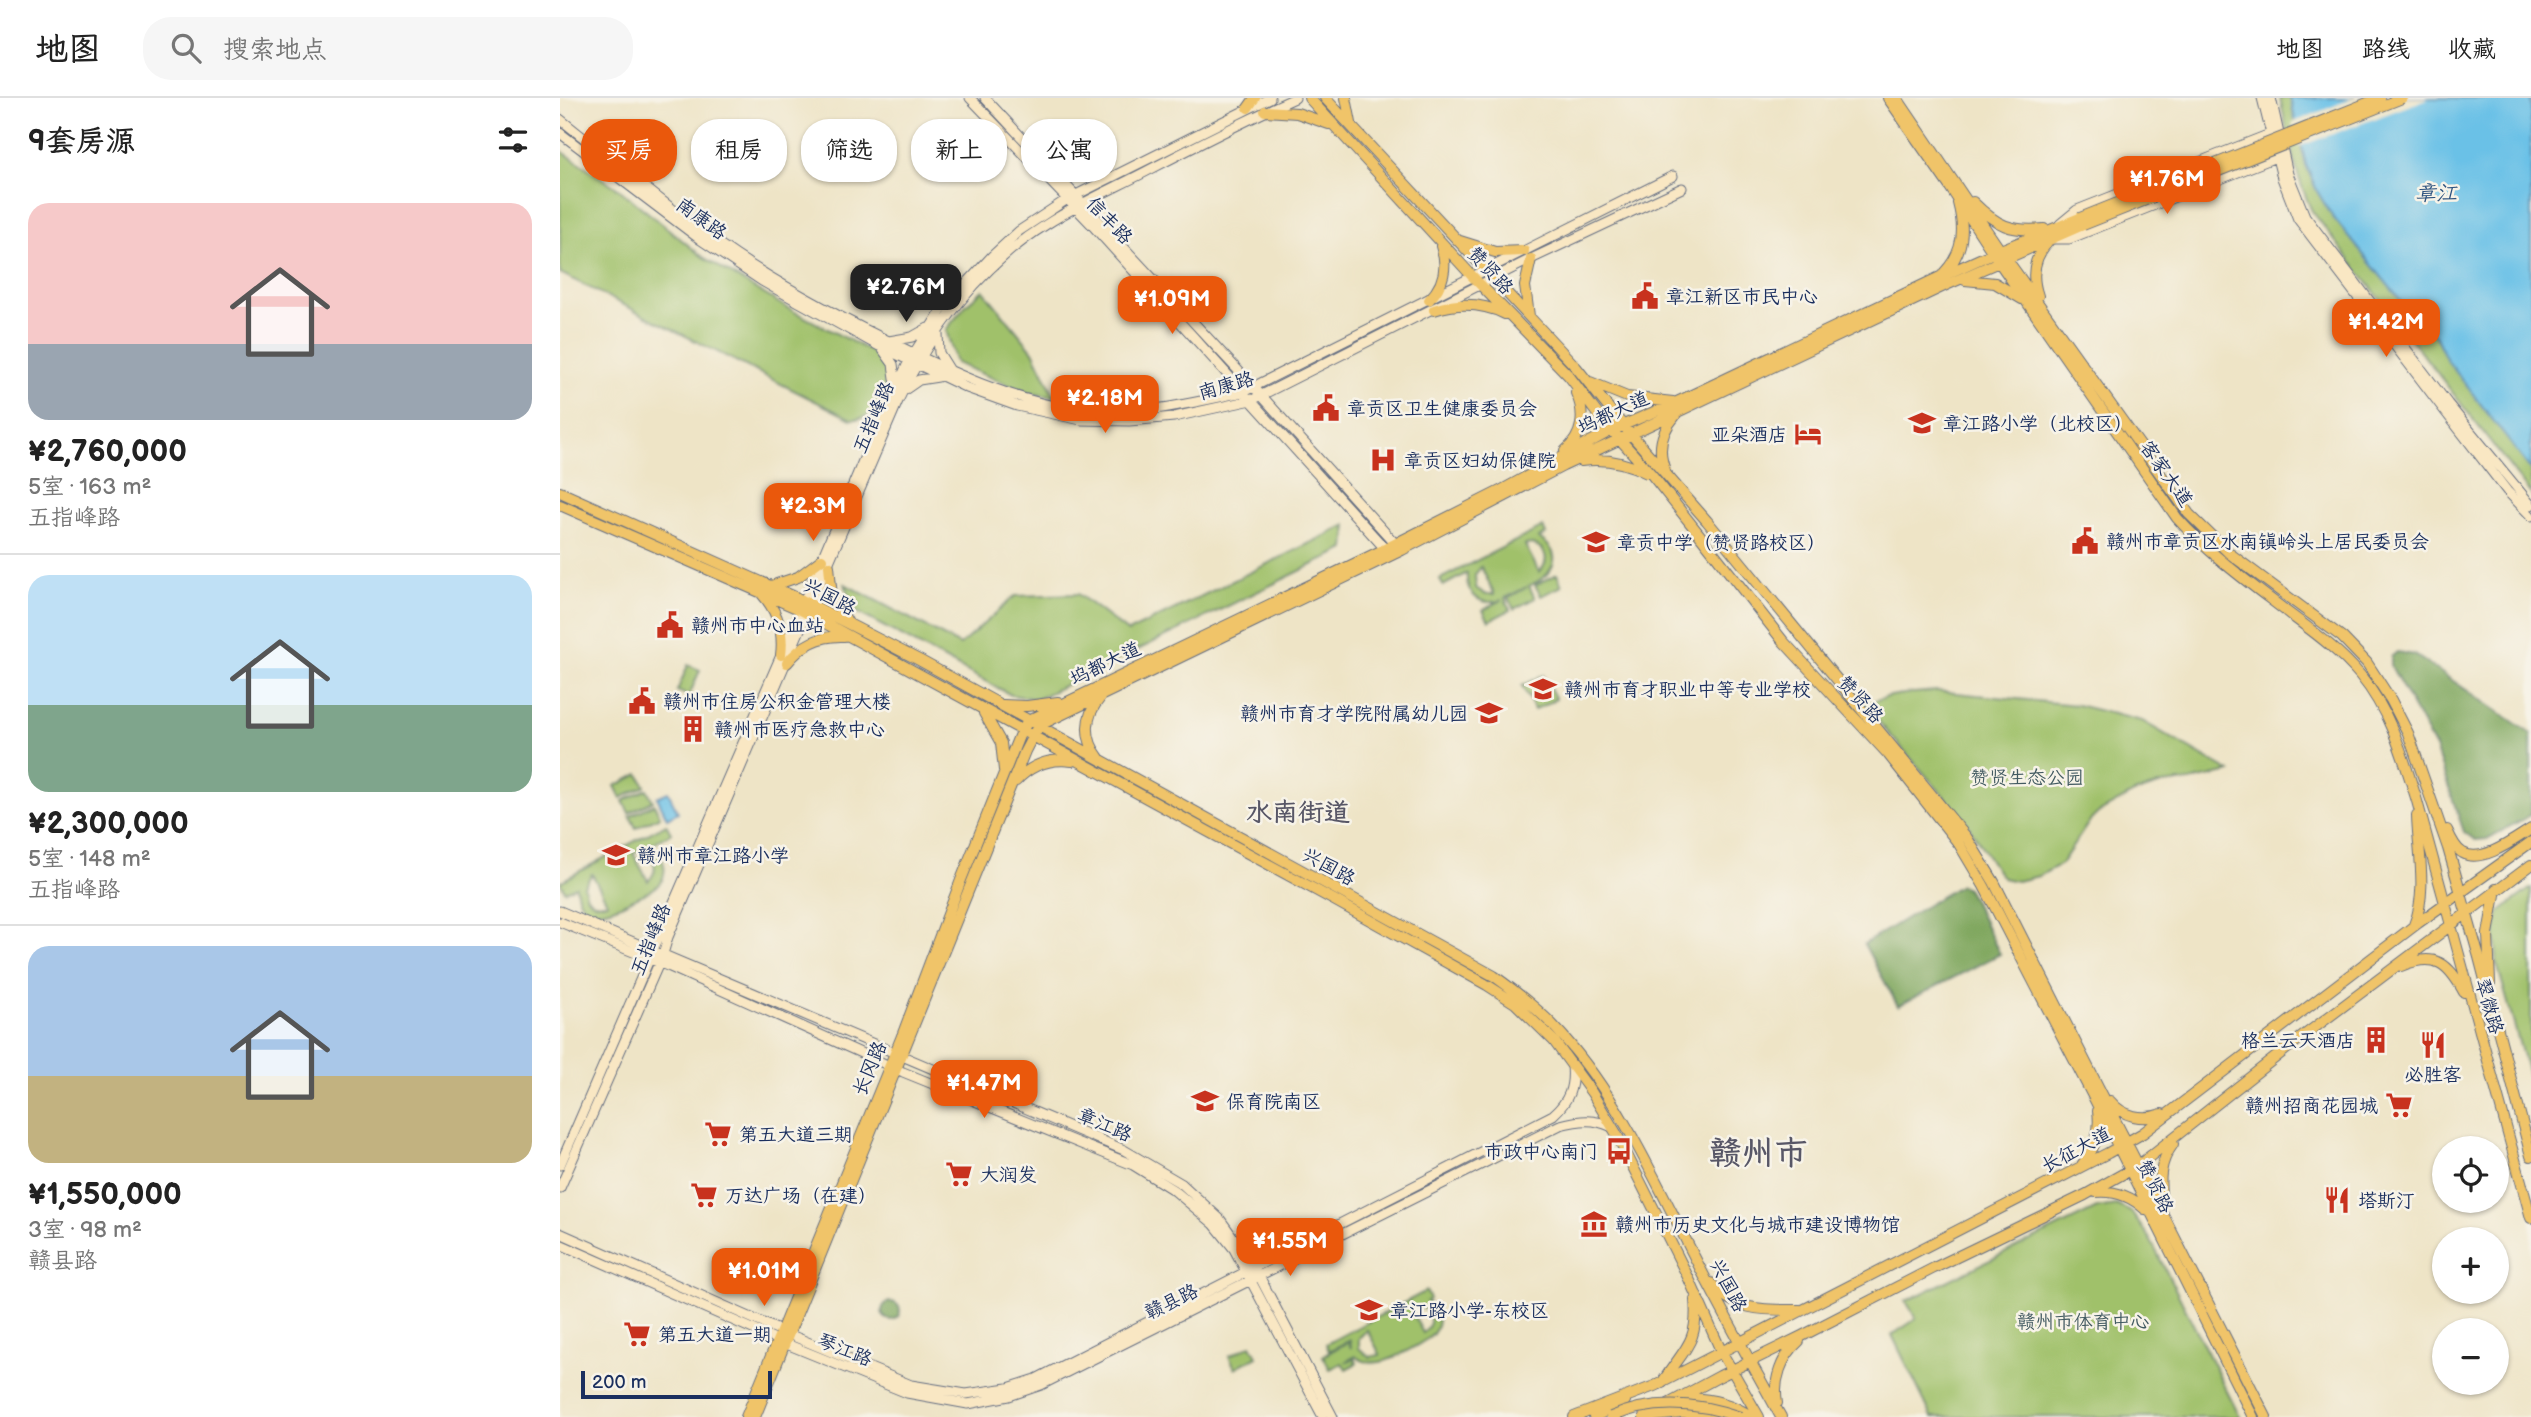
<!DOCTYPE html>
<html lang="zh">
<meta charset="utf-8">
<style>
:root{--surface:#fff;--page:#f6f6f6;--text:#222;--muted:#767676;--line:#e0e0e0;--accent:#ea580c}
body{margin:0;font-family:"Balsamiq Sans","LXGW WenKai TC",sans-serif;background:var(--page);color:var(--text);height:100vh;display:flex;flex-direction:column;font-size:26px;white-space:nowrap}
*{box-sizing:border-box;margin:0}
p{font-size:23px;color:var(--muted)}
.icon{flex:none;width:38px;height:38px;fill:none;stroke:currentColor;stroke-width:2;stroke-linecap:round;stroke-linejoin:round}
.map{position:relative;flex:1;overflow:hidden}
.details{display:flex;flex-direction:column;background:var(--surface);width:560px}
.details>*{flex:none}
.top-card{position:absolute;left:21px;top:21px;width:665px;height:63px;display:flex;gap:14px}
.fabs{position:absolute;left:1872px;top:1038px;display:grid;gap:14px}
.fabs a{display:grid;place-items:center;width:77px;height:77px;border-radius:50%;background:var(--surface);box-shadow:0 2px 5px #0004;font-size:35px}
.scale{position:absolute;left:21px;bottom:18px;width:191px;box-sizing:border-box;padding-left:7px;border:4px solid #1b2f5e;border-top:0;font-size:19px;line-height:24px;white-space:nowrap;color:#1b2f5e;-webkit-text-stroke:5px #f7f3e8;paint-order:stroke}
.price{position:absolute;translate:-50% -60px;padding:0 16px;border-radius:14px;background:var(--accent);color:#fff;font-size:23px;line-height:46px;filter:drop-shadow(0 2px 4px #0008)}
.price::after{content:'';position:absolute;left:50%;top:42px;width:21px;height:16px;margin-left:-10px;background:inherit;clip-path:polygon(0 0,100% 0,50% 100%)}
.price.on{background:#222;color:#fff}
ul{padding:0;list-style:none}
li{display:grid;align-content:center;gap:14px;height:371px;padding:0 28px}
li+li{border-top:2px solid var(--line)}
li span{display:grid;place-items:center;height:217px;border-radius:21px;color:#555}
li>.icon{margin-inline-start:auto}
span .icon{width:126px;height:126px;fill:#fffc;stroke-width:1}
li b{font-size:30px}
h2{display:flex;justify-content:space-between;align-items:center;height:84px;padding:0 28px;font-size:30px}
.chip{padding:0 24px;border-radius:28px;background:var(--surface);box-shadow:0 2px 5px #0004;font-size:24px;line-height:63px}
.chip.on{background:var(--accent);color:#fff}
header{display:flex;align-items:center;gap:42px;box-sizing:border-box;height:98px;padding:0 35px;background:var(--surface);border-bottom:2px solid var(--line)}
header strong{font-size:33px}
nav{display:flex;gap:38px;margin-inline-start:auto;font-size:24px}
.search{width:490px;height:63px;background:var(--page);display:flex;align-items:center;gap:18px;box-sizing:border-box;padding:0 24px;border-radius:28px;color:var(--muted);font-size:26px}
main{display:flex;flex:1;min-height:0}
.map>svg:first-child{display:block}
</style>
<header>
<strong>地图</strong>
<div class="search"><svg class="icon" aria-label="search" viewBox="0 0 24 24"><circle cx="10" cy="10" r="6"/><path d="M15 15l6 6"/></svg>搜索地点</div>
<nav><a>地图</a><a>路线</a><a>收藏</a></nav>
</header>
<main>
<section class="details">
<h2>9套房源<svg class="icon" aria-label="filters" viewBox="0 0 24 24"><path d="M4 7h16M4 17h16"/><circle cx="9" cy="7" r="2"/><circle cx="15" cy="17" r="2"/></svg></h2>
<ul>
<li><span style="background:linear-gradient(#f6c9c9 65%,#9aa5b1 0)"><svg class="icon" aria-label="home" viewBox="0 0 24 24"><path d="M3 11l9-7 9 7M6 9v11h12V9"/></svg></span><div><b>¥2,760,000</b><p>5室 · 163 m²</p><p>五指峰路</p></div></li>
<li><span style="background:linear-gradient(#bfe0f5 60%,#7fa58c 0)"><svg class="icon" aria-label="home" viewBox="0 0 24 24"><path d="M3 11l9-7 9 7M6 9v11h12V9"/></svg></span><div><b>¥2,300,000</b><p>5室 · 148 m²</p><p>五指峰路</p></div></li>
<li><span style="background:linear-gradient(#a9c7e8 60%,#c2b280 0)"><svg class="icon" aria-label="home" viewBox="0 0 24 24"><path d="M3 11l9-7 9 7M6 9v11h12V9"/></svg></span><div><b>¥1,550,000</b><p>3室 · 98 m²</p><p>赣县路</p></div></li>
</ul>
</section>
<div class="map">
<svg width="1971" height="1319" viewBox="0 0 1971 1319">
<rect width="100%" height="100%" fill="#f7f3e8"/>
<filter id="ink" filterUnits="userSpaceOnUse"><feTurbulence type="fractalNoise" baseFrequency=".0143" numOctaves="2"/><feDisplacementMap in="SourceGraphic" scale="14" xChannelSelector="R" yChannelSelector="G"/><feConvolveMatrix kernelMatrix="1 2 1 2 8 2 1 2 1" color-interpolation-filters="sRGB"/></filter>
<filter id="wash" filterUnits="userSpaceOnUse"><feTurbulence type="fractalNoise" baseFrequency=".00686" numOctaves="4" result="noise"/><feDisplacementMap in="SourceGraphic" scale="28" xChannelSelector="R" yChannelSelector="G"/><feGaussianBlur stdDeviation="1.57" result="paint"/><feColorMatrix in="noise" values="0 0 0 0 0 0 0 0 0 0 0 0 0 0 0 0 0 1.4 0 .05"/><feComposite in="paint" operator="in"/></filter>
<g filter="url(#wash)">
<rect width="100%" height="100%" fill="#eee4c6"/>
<path fill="#a0c16a" stroke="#5e7864" stroke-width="2" fill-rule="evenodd" d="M1720 0H1730L1746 67 1757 93 1772 118 1846 209 1875 238 1887 262 1971 372V396L1752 113C1735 77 1728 39 1720 0Z
M0 52 60 92 143 159 227 210 320 258C337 280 320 324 291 321L0 175Z
M423 192 473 253 495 299 468 295 396 265 386 232 406 207Z
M787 427 785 451 477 601 451 597 293 512 285 486 400 547 455 498 518 496 568 534Z
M983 429 986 436 979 440C1007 458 992 477 969 488L975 500 954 511 948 500 967 489 945 500 950 512 929 523 923 512 942 502C921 509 905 497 907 475L883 488 880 481ZM972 446C987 450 990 464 979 474L965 447ZM921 469 934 495V496H925L916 490 915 477Z
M997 476 1002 488 981 498 975 487Z
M128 567 140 572 129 598 117 593Z
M983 577 989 588 968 599 962 588Z
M990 590 996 601 974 612 969 601Z
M1376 593 1517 607 1582 623 1670 674 1630 683 1602 686 1574 695 1538 715 1529 724 1501 766 1479 778 1457 783 1443 780 1437 773 1405 722 1304 607C1327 596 1350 595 1376 593Z
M79 676 85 688 61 700 55 688Z
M87 691 93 703 69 715 63 703Z
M94 706 100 718 76 730 70 718Z
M106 726 111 735 90 747C104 756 111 777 96 789 88 795 79 798 71 802 48 814 19 824 16 788L5 793 0 784ZM79 753C95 757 100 772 88 783L73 755ZM32 776 47 804V805H34L27 799 24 788Z
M1971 790V987L1937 866 1935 835 1939 814Z
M1556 1107 1571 1114 1590 1141 1680 1319H1372L1332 1237 1356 1221 1346 1203 1537 1110Z
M866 1193 870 1201 867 1203C880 1214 882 1228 869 1240 848 1252 817 1276 795 1258L785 1264 794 1260 797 1265 786 1271 782 1265 770 1271 763 1258 788 1244 791 1250 790 1242 769 1253 766 1246ZM856 1208 865 1211C873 1220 871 1228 863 1235L850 1211ZM807 1232 820 1256V1257L809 1259 799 1250V1240Z
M691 1247 697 1258 675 1270 669 1258Z"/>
<path fill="#80a75e" stroke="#4e6b5e" stroke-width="2" d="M1837 554 1855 557 1971 636V717L1927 741 1915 742 1904 734 1875 650 1831 568V559Z
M1400 787 1407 790 1440 856 1338 908 1304 846Z
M322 1213a9 9 0 1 1 18 0a9 9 0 1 1-18 0Z"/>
<path fill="#6ac1e7" stroke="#4278a2" stroke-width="2" d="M1730 0H1971V372L1887 262 1875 237 1846 209 1772 118 1757 93 1746 67Z
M108 694 118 714 107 720 97 699Z"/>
<path fill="#eee4c6" d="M1793 0H1870L1738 49 1732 25Z"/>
</g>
<g filter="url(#ink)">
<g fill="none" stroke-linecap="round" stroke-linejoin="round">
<defs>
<path id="secondary" d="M410 0 533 128 828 454
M425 0 701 297 840 451
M1702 0 1722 80 1738 121 1884 312 1947 393 1971 418
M1711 0 1728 76 1745 118 1888 306 1971 407
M0 21C52 62 104 107 158 145 217 187 282 221 347 252 401 279 456 303 516 312 572 320 628 306 683 294L1113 78
M0 35 141 142 202 183 239 204 319 248 407 290 457 308 521 322 569 323 614 319 692 302 971 161 1122 90
M1500 126 1517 112 1710 36
M1493 141H1509L1716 59
M378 236 379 255 389 271
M329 243 352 239 368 230
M323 252 333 266 336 287
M346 291 359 282 378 279
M0 813 564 1052 622 1086 660 1121 695 1170 773 1319
M0 824 110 869 343 974 573 1067 615 1093 654 1126 674 1151 763 1319
M0 1067 235 525 313 339 349 263 381 213 432 158 459 133 506 102 710 0
M0 1090 103 856 108 839 338 303C371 233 421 167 487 126 520 105 557 89 591 71 639 46 686 22 735 0
M0 1135 221 1233 351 1287 406 1296 448 1290 476 1281 993 1017C1009 1003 1014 989 1012 968
M0 1146 229 1247 347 1295 408 1306 449 1298 481 1287 1000 1027C1020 1022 1034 1020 1052 1029"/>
<path id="primary" d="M749 0 913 179 1009 278 1039 318 1092 377 1139 436 1223 543 1328 656 1399 746 1424 788 1535 1002 1693 1319
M765 0 1016 269 1055 318 1147 423 1407 740 1434 784 1706 1319
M786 0 791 25
M1328 0 1390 89 1439 164 1617 420C1651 458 1691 486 1731 517 1755 535 1780 553 1800 577 1830 613 1843 658 1857 703L1971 1120
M1337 0 1440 152 1629 416 1669 455 1782 539 1807 565 1831 602 1848 635 1888 750 1919 859 1971 1058
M688 10 695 0
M705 13 737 15 769 26
M1413 104C1437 128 1451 134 1484 131
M900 143 935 154 964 153
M1384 175C1404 154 1405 131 1398 105
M1405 182 1435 185 1462 201
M1478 198C1471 178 1473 160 1488 144
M869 202C884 187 888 168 881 148
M874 212C899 204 922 205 945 216
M969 218 965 188 971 161
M1030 284 1067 299 1113 304
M1005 353C1023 338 1026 316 1016 295
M1021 363C1044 360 1066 364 1087 375
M1105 372C1097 352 1101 334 1115 318
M0 394 244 503 359 562 934 878C958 895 982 914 1002 937 1060 1002 1096 1084 1135 1160 1162 1214 1192 1266 1221 1319
M0 407 241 512 774 802 927 887 955 905 994 943 1032 995 1056 1035 1129 1181 1162 1255 1199 1319
M269 468 272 498 288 525
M211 488 238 479 262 461
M202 496C218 514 224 534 221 557
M227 565C241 547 261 537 284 538
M443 607 467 608 498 604
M424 615 441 645 444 672
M539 660C524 641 524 619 540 600
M456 683C471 667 490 660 512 663
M1887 732C1890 739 1895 751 1903 755 1922 766 1955 741 1971 731
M1854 827C1868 793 1858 753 1857 717
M1841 868C1876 854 1888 865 1904 894
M1930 885 1928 836 1936 791
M1550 1003C1563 1019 1583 1023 1602 1016
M1522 1067C1535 1050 1541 1034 1538 1013
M1536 1094C1555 1092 1571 1098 1585 1111
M1602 1104C1599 1082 1599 1065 1613 1046
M1151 1185C1174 1214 1207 1212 1240 1212
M1104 1282C1124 1251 1139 1244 1135 1202
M1097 1287 1548 1055 1583 1035 1858 825 1971 744
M1121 1301C1146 1299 1171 1305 1192 1319
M1217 1305C1213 1283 1221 1259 1239 1243
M186 1319 342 938 401 782 459 638 468 623 825 451 942 392 1052 332 1117 304 1380 179 1433 155 1520 120
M195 1319 465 653 478 628 842 452 1003 368 1384 188 1523 127
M1034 1319 1065 1303
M1084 1319 1160 1278 1242 1238 1374 1170 1525 1097 1579 1067 1730 948 1971 767"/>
<path id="trunk" d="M1014 1319 1102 1285
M1084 1319 1122 1315 1151 1319"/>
</defs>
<use href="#secondary" stroke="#656e82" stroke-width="11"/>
<use href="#primary" stroke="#656e82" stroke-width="12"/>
<use href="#trunk" stroke="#656e82" stroke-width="12"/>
<use href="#secondary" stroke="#f9e7c3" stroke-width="9"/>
<use href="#primary" stroke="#f0c469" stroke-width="10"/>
<use href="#trunk" stroke="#f0c469" stroke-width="10"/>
<defs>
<path id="primary-bridge" d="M1520 120 1820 0
M1523 127 1842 0"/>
<path id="trunk-bridge" d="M1051 1319C1094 1300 1137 1304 1180 1319"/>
</defs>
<use href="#primary-bridge" stroke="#656e82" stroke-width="12" stroke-linecap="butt"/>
<use href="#trunk-bridge" stroke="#656e82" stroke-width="12" stroke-linecap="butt"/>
<use href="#primary-bridge" stroke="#f0c469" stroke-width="10"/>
<use href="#trunk-bridge" stroke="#f0c469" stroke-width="10"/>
</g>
</g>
<defs>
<symbol id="civic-bare" viewBox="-9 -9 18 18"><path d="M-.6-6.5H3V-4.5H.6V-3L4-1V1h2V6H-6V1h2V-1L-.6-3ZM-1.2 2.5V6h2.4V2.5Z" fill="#c8321e" stroke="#f7f3e8" stroke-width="2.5" paint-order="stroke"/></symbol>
<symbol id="school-bare" viewBox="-9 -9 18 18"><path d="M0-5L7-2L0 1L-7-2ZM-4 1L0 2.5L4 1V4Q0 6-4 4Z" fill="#c8321e" stroke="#f7f3e8" stroke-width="2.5" paint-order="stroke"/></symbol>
<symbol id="hotel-bare" viewBox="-9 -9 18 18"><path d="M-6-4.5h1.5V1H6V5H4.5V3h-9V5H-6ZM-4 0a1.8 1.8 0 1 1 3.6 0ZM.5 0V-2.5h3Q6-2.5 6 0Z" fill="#c8321e" stroke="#f7f3e8" stroke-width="2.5" paint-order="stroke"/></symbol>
<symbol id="hospital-bare" viewBox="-9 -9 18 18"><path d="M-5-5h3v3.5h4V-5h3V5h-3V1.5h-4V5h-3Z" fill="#c8321e" stroke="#f7f3e8" stroke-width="2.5" paint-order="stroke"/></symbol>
<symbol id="university-bare" viewBox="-9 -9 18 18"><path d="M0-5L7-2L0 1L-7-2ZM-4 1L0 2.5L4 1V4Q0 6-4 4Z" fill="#c8321e" stroke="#f7f3e8" stroke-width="2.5" paint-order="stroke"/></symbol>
<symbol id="building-bare" viewBox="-9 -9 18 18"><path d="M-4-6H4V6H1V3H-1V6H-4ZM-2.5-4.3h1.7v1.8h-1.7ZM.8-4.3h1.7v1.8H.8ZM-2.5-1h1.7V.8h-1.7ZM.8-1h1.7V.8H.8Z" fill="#c8321e" stroke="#f7f3e8" stroke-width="2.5" paint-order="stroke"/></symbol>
<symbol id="restaurant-bare" viewBox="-9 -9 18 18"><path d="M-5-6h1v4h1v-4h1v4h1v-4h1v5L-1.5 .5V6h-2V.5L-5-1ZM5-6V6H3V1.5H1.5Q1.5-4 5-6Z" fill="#c8321e" stroke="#f7f3e8" stroke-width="2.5" paint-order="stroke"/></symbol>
<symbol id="supermarket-bare" viewBox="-9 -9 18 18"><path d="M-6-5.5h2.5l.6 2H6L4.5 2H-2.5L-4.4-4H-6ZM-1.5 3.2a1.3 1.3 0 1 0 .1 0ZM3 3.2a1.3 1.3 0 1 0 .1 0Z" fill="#c8321e" stroke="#f7f3e8" stroke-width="2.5" paint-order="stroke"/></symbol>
<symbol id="bus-bare" viewBox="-9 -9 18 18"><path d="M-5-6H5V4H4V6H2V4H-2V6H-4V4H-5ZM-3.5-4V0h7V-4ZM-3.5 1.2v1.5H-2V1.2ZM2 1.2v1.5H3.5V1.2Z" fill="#c8321e" stroke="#f7f3e8" stroke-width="2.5" paint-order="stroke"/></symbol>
<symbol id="museum-bare" viewBox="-9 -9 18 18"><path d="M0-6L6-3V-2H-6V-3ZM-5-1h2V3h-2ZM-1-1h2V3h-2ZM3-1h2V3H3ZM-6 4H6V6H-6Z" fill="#c8321e" stroke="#f7f3e8" stroke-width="2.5" paint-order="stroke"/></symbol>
</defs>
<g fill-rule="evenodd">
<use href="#civic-bare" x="1066" y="179" width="38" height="38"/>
<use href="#civic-bare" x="747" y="291" width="38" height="38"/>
<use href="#school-bare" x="1343" y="306" width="38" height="38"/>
<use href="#hotel-bare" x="1229" y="317" width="38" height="38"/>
<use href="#hospital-bare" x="804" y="343" width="38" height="38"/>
<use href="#civic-bare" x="1506" y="424" width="38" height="38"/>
<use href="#school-bare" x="1017" y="425" width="38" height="38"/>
<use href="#civic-bare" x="91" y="508" width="38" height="38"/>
<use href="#university-bare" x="964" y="572" width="38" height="38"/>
<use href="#civic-bare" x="63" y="584" width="38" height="38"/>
<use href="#school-bare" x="910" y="596" width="38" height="38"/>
<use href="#building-bare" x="114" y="612" width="38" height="38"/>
<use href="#school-bare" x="37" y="738" width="38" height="38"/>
<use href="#building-bare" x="1797" y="923" width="38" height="38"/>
<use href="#restaurant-bare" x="1854" y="928" width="38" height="38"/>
<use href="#school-bare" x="626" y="984" width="38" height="38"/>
<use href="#supermarket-bare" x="1820" y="988" width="38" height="38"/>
<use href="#supermarket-bare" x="139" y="1017" width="38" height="38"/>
<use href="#bus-bare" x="1040" y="1034" width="38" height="38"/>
<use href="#supermarket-bare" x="380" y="1057" width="38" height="38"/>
<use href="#supermarket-bare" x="125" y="1078" width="38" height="38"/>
<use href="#restaurant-bare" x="1758" y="1083" width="38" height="38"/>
<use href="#museum-bare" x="1015" y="1107" width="38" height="38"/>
<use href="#school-bare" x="790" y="1193" width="38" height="38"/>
<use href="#supermarket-bare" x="58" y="1217" width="38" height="38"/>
</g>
<g text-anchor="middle" stroke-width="5" stroke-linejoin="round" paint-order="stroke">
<g font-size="19" fill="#1b2f5e" stroke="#f7f3e8">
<text transform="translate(142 120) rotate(36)" y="7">南康路</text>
<text transform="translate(550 122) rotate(46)" y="7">信丰路</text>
<text transform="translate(931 172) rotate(47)" y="7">赞贤路</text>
<text transform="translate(666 287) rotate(-16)" y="7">南康路</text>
<text transform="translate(1053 314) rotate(-25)" y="7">坞都大道</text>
<text transform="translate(313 319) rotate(-67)" y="7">五指峰路</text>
<text transform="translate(1607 375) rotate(55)" y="7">客家大道</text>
<text transform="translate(270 498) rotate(28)" y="7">兴国路</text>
<text transform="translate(545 565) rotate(-26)" y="7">坞都大道</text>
<text transform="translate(1301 601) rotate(47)" y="7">赞贤路</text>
<text transform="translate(769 768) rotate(29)" y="7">兴国路</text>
<text transform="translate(90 841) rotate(-68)" y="7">五指峰路</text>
<text transform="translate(1930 908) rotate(74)" y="7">翠微路</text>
<text transform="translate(309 970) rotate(-67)" y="7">长冈路</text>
<text transform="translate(545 1026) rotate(23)" y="7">章江路</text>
<text transform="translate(1516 1051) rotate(-28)" y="7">长征大道</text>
<text transform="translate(1596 1088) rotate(63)" y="7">赞贤路</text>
<text transform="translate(1169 1187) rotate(62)" y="7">兴国路</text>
<text transform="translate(611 1203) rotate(-26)" y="7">赣县路</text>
<text transform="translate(285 1251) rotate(22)" y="7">琴江路</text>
</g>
<g font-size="19" fill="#1b2f5e" stroke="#f7f3e8" text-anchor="start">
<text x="1106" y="205">章江新区市民中心</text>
<text x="787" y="317">章贡区卫生健康委员会</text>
<text x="1383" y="332">章江路小学（北校区）</text>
<text x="1227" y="343" text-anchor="end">亚朵酒店</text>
<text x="844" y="369">章贡区妇幼保健院</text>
<text x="1546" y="450">赣州市章贡区水南镇岭头上居民委员会</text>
<text x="1057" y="451">章贡中学（赞贤路校区）</text>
<text x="131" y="534">赣州市中心血站</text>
<text x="1004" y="598">赣州市育才职业中等专业学校</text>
<text x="103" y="610">赣州市住房公积金管理大楼</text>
<text x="908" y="622" text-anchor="end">赣州市育才学院附属幼儿园</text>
<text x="154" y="638">赣州市医疗急救中心</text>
<text x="77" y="764">赣州市章江路小学</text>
<text x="1795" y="949" text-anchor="end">格兰云天酒店</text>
<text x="1873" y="983" text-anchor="middle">必胜客</text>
<text x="666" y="1010">保育院南区</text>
<text x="1818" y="1014" text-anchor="end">赣州招商花园城</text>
<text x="179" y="1043">第五大道三期</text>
<text x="1038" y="1060" text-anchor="end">市政中心南门</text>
<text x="420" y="1083">大润发</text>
<text x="165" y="1104">万达广场（在建）</text>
<text x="1798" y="1109">塔斯汀</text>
<text x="1055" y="1133">赣州市历史文化与城市建设博物馆</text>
<text x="830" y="1219">章江路小学-东校区</text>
<text x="98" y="1243">第五大道一期</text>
</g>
<g font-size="19" fill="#435b62" stroke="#f7f3e8">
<text x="1467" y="686">赞贤生态公园</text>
<text x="1523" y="1230">赣州市体育中心</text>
</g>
<g font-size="21" font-style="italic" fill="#2f5480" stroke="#f7f3e8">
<text x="1876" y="102">章江</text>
</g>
<g font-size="26" font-weight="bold" fill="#585767" stroke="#f7f3e8">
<text x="738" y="723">水南街道</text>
</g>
<g font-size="33" font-weight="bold" fill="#585767" stroke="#f7f3e8">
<text x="1198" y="1066">赣州市</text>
</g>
</g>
</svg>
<div class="fabs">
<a><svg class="icon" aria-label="locate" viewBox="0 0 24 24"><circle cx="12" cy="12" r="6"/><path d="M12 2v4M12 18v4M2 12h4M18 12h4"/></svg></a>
<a>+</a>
<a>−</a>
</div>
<div class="scale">200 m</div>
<b class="price" style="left:1607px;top:118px">¥1.76M</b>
<b class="price on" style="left:346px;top:226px">¥2.76M</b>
<b class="price" style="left:612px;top:238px">¥1.09M</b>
<b class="price" style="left:1826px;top:261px">¥1.42M</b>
<b class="price" style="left:545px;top:337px">¥2.18M</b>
<b class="price" style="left:253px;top:445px">¥2.3M</b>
<b class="price" style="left:424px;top:1022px">¥1.47M</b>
<b class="price" style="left:730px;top:1180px">¥1.55M</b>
<b class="price" style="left:204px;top:1210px">¥1.01M</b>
<div class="top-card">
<a class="chip on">买房</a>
<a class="chip">租房</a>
<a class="chip">筛选</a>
<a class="chip">新上</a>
<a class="chip">公寓</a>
</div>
</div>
</main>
